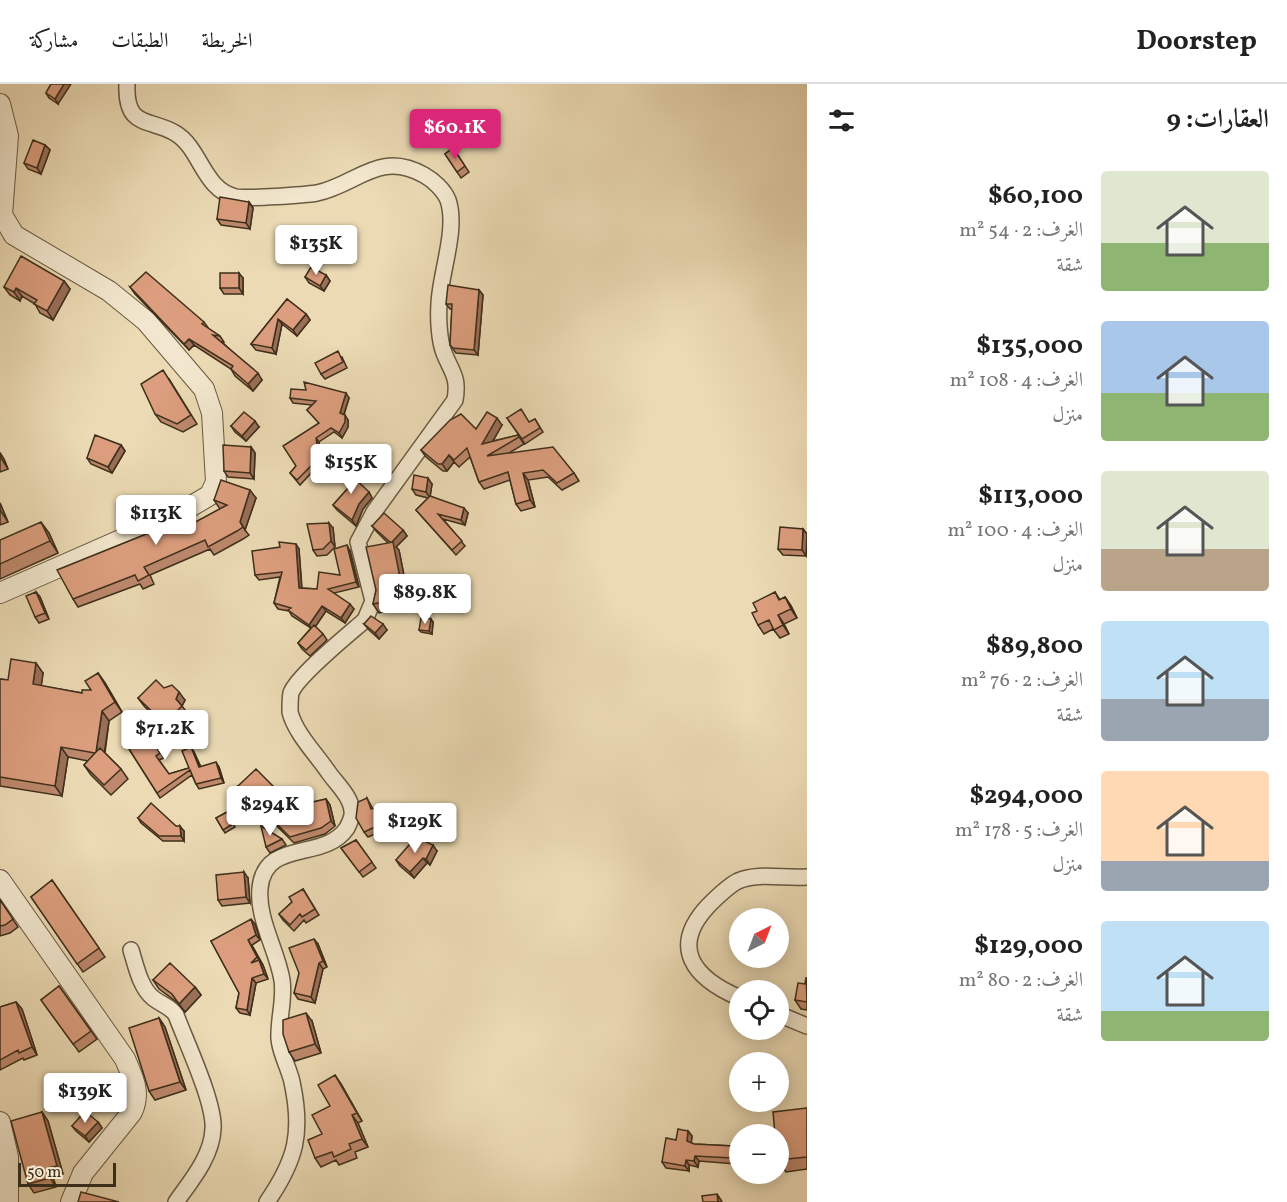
<!DOCTYPE html>
<html lang="ar">
<meta charset="utf-8">
<style>
:root{--surface:#fff;--page:#f6f6f6;--text:#222;--muted:#767676;--line:#e0e0e0;--accent:#db2777}
body{margin:0;font-family:Vollkorn,Amiri,serif;background:var(--page);color:var(--text);direction:rtl;height:100vh;display:flex;flex-direction:column;font-size:22px;white-space:nowrap}
*{box-sizing:border-box;margin:0}
p{font-size:20px;color:var(--muted)}
.icon{flex:none;width:33px;height:33px;fill:none;stroke:currentColor;stroke-width:2;stroke-linecap:round;stroke-linejoin:round}
.map{position:relative;flex:1;overflow:hidden;direction:ltr}
.details{display:flex;flex-direction:column;background:var(--surface);width:480px}
.details>*{flex:none}
.needle{width:39px;rotate:42deg}
.fabs{position:absolute;left:729px;top:824px;display:grid;gap:12px}
.fabs a{display:grid;place-items:center;width:60px;height:60px;border-radius:50%;background:var(--surface);box-shadow:0 3px 15px #0003;font-size:30px}
.scale{position:absolute;left:18px;bottom:15px;width:98px;box-sizing:border-box;padding-left:6px;border:3px solid #3e2f1b;border-top:0;font-size:16px;line-height:21px;white-space:nowrap;color:#3e2f1b;-webkit-text-stroke:4px #f2e7ce;paint-order:stroke}
.price{position:absolute;translate:-50% -51px;padding:0 14px;border-radius:6px;background:#fff;color:#222;font-size:20px;line-height:39px;filter:drop-shadow(0 2px 3px #0008)}
.price::after{content:'';position:absolute;left:50%;top:36px;width:18px;height:14px;margin-left:-9px;background:inherit;clip-path:polygon(0 0,100% 0,50% 100%)}
.price.current{background:var(--accent);color:#fff}
ul{padding:0;list-style:none}
li{display:flex;align-items:center;gap:18px;height:150px;padding:0 18px}
li span{display:grid;place-items:center;flex:none;width:168px;height:120px;border-radius:6px;color:#555}
li>.icon{margin-inline-start:auto}
span .icon{width:72px;height:72px;fill:#fffc;stroke-width:1}
li b{font-size:26px}
h2{display:flex;justify-content:space-between;align-items:center;height:72px;padding:0 18px;font-size:26px}
header{display:flex;align-items:center;gap:36px;box-sizing:border-box;height:84px;padding:0 30px;background:var(--surface);border-bottom:2px solid var(--line)}
header strong{font-size:28px}
nav{display:flex;gap:33px;margin-inline-start:auto;font-size:21px}
main{display:flex;flex:1;min-height:0}
.map>svg:first-child{display:block}
</style>
<header>
<strong>Doorstep</strong>
<nav><a>الخريطة</a><a>الطبقات</a><a>مشاركة</a></nav>
</header>
<main>
<section class="details">
<h2>العقارات: 9<svg class="icon" aria-label="filters" viewBox="0 0 24 24"><path d="M4 7h16M4 17h16"/><circle cx="9" cy="7" r="2"/><circle cx="15" cy="17" r="2"/></svg></h2>
<ul>
<li><span style="background:linear-gradient(#dfe7d0 60%,#8fb573 0)"><svg class="icon" aria-label="home" viewBox="0 0 24 24"><path d="M3 11l9-7 9 7M6 9v11h12V9"/></svg></span><div><b>$60,100</b><p>الغرف: 2 · 54 m²</p><p>شقة</p></div></li>
<li><span style="background:linear-gradient(#a9c7e8 60%,#8fb573 0)"><svg class="icon" aria-label="home" viewBox="0 0 24 24"><path d="M3 11l9-7 9 7M6 9v11h12V9"/></svg></span><div><b>$135,000</b><p>الغرف: 4 · 108 m²</p><p>منزل</p></div></li>
<li><span style="background:linear-gradient(#dfe7d0 65%,#b9a48a 0)"><svg class="icon" aria-label="home" viewBox="0 0 24 24"><path d="M3 11l9-7 9 7M6 9v11h12V9"/></svg></span><div><b>$113,000</b><p>الغرف: 4 · 100 m²</p><p>منزل</p></div></li>
<li><span style="background:linear-gradient(#bfe0f5 65%,#9aa5b1 0)"><svg class="icon" aria-label="home" viewBox="0 0 24 24"><path d="M3 11l9-7 9 7M6 9v11h12V9"/></svg></span><div><b>$89,800</b><p>الغرف: 2 · 76 m²</p><p>شقة</p></div></li>
<li><span style="background:linear-gradient(#ffd9b3 75%,#9aa5b1 0)"><svg class="icon" aria-label="home" viewBox="0 0 24 24"><path d="M3 11l9-7 9 7M6 9v11h12V9"/></svg></span><div><b>$294,000</b><p>الغرف: 5 · 178 m²</p><p>منزل</p></div></li>
<li><span style="background:linear-gradient(#bfe0f5 75%,#8fb573 0)"><svg class="icon" aria-label="home" viewBox="0 0 24 24"><path d="M3 11l9-7 9 7M6 9v11h12V9"/></svg></span><div><b>$129,000</b><p>الغرف: 2 · 80 m²</p><p>شقة</p></div></li>
</ul>
</section>
<div class="map">
<svg width="807" height="1118" viewBox="0 0 807 1118">
<rect width="100%" height="100%" fill="#ebdab4"/>
<filter id="stains"><feTurbulence type="fractalNoise" baseFrequency=".00333" numOctaves="4"/><feColorMatrix values="0 0 0 0 .2 0 0 0 0 .09 0 0 0 0 .02 0 0 0 .5 -.17"/></filter>
<radialGradient id="worn" r=".72"><stop offset=".6" stop-color="#630" stop-opacity="0"/><stop offset="1" stop-color="#630" stop-opacity=".3"/></radialGradient>
<g fill="none" stroke-linecap="round" stroke-linejoin="round">
<defs>
<path id="minor" d="M127 0C125 45 150 34 175 49 201 64 203 106 236 113 247 115 305 111 317 109 358 100 379 66 424 91 433 96 444 106 448 116 458 145 440 190 439 220 438 234 439 256 444 269 452 289 459 293 455 316L374 428 358 458 373 517 365 536C349 550 297 592 291 609 290 613 290 623 290 628 295 649 317 671 329 689 337 700 351 713 352 727 353 732 349 740 347 744 324 778 265 754 260 804 257 835 277 866 282 896 285 916 278 935 279 955 280 969 289 984 292 998 303 1049 296 1076 267 1118
M131 866C136 882 140 903 153 914 162 921 170 922 176 931 186 958 215 1019 213 1045 212 1072 191 1097 176 1118
M740 914C693 894 669 863 709 821 717 813 728 802 738 797 758 788 785 795 807 793
M778 930 807 942"/>
<path id="tertiary" d="M0 20 8 52 2 131 14 151 109 207 146 237 204 305 212 329 216 398 210 411 173 433 0 509
M0 796 125 975C133 994 141 1008 132 1028L83 1089 71 1118
M0 1038 8 1073V1118"/>
</defs>
<use href="#minor" stroke="#695a41" stroke-width="18"/>
<use href="#tertiary" stroke="#695a41" stroke-width="22"/>
<use href="#minor" stroke="#f2e7ce" stroke-width="15"/>
<use href="#tertiary" stroke="#f2e7ce" stroke-width="20"/>
</g>
<path fill="#bd886c" stroke="#3e2f1b" stroke-width="1.5" d="M51 0 58 20 49 14 46 9Z
M45 61 50 66 41 90 28 85 24 79Z
M453 64 469 88 461 94 445 70Z
M249 118 253 124 250 145 221 141 217 135Z
M326 191 330 197 324 207 309 199 305 193Z
M243 194V210H224L220 204Z
M64 197 70 205 53 236 40 229 35 220 22 212 20 217 10 211 4 203Z
M130 203 204 238 209 245 220 252 224 258H222L262 296 253 307 235 292 231 285 194 261 189 266 135 210Z
M479 206 483 211 478 271 456 269 450 261 452 225H450L446 220Z
M287 215 306 230 310 236 297 252 282 240 276 270 256 266 251 260Z
M342 273 347 284 325 295 321 290Z
M169 295 197 340 183 348 161 338 155 330Z
M290 314H349L344 331 348 336V343L342 354 334 348 319 358 323 385 314 386 300 401 290 389 296 382 319 339 307 326 312 321 293 319Z
M507 334 530 338 535 335 543 348 525 360Z
M502 341 493 357 518 351 524 360 509 369 574 389 579 397 562 406 548 393 528 396 535 423 521 427 516 420 510 396 484 405 479 398 470 373 459 383 454 378 447 387H443L426 373 421 366 476 345Z
M231 342 259 343 246 357 235 348Z
M121 361 125 367 112 389 91 380 87 374Z
M251 363 255 369 254 395 228 393 224 387Z
M0 369 4 375 8 385 0 388Z
M337 386 369 408 372 414 363 425 356 442 337 426 333 421 349 403Z
M432 400 430 412 468 429 465 441 443 435 465 462 456 471 416 426 428 414 416 411 412 405Z
M256 414 245 446 249 451 243 455 214 471 210 465 150 491 154 500 143 505 140 500 78 523 73 515 191 441 220 425 214 416Z
M0 419 8 438 0 441Z
M372 442 403 446 407 452 396 463 399 466 410 522 379 529 373 520 388 459 376 447Z
M333 444 335 463 327 471 317 472 313 466Z
M803 445 807 450 806 472 783 471 778 465Z
M49 449 58 469 0 495V456Z
M299 465 302 504 317 505 340 491 350 467 359 503 334 509 354 525 345 539 326 527 315 543 323 550 327 556 310 572 302 565 298 559 311 544 292 532 289 527 278 525 274 519 280 493 259 496 255 491Z
M36 508 40 513 49 535 39 539 35 533Z
M775 508 780 516 785 513 791 522 797 534 784 540 789 550 780 554 773 545 764 550 758 541 757 527Z
M433 538 432 550 421 548 419 546Z
M364 540 387 546 379 555 369 546Z
M43 589 41 602 82 609 91 606 98 589 105 599 122 628 109 637 105 669 121 685 128 695 111 711 91 691 84 681 88 677 68 673 62 712 0 702V595L8 596Z
M164 604 185 616 182 622 188 630 181 637 184 641 174 652 172 650 173 651 157 663 164 674 159 676 169 690 189 684 194 668 201 683H219L224 699 199 705 196 700 192 691 160 714 124 657 168 646 144 622 138 614Z
M238 702 279 708 304 720 326 715 330 721 335 742 325 750 294 759 242 708Z
M367 714 373 725 405 726 409 751 393 757 389 752 387 745 368 753 364 748Z
M227 728 235 743 225 749 216 734Z
M138 734 176 742 184 747V757H163L141 739Z
M282 755 286 761 270 769 266 763Z
M356 756 376 784 363 793 341 764Z
M437 767 430 781 427 779 414 794 400 782 396 776Z
M248 794 250 819 222 822 218 816Z
M52 796 105 873 83 888 31 813Z
M303 805 319 831 306 839 304 836 294 847 283 836 279 830 292 818Z
M0 816 18 843 10 849 0 852Z
M255 840 260 856 252 861 263 881 268 895 256 899 250 931 240 929 236 924 239 909 211 857Z
M318 860 327 883 323 885 315 919 298 915 294 909Z
M807 894V926L801 925 795 916 805 900Z
M153 896 195 903 201 911 185 928 178 919 159 905Z
M59 902 97 955 79 968 41 916Z
M16 918 22 925 37 971 24 976 23 974 0 986V923Z
M159 934 165 943 186 1006 155 1016 149 1007Z
M312 937 321 969 295 977 289 968Z
M341 1000 362 1037 358 1039 368 1063 355 1068 357 1074 339 1081 336 1076 321 1083 315 1074 330 1022Z
M807 1024V1085L786 1088 778 1077Z
M42 1028 48 1037 63 1090 53 1093 56 1103 34 1109 28 1100Z
M98 1038 102 1044 89 1058 76 1047 72 1042Z
M688 1047 692 1052 691 1059 694 1060 733 1062 737 1068 736 1080 699 1077 698 1083 689 1081V1087L666 1084 662 1078 676 1056Z"/>
<path fill="#9a6f58" stroke="#3e2f1b" stroke-width="1.5" d="M64 0H71L58 20 55 15Z
M45 61 50 66 41 90 37 84Z
M249 118 253 124 250 145 246 139Z
M239 189 243 194V210L239 204Z
M326 191 330 197 324 207 320 202Z
M64 197 70 205 53 236 47 227Z
M16 204 22 212 20 217 14 208Z
M479 206 483 211 478 271 474 266Z
M306 230 310 236 297 252 293 246Z
M278 235 282 240 276 270 272 264Z
M189 255 194 261 189 266 184 260Z
M258 289 262 296 253 307 248 300Z
M346 309 349 314 343 333 340 329Z
M345 331 348 336V343L342 354 339 349Z
M497 334 502 341 487 367 482 360Z
M255 337 259 343 246 357 242 352Z
M316 354 319 358 323 385 320 381Z
M121 361 125 367 112 389 108 383Z
M251 363 255 369 254 395 250 389Z
M0 369 4 375 8 385 1 374Z
M449 371 454 378 447 387 442 380Z
M523 389 528 396 535 423 530 416Z
M428 394 432 400 430 414 426 408Z
M250 406 256 414 245 446 240 438Z
M369 408 372 414 363 425 356 442 352 436 359 420Z
M0 419 8 438 0 426Z
M464 424 468 429 465 441 461 436Z
M41 438 49 449 58 469 50 457Z
M329 439 333 444 335 463 331 457Z
M803 445 807 450 806 472 802 466Z
M403 446 407 452 396 463 399 466 410 522 404 514 391 459Z
M296 460 299 465 302 510 299 504Z
M347 461 350 467 359 503 356 498Z
M36 508 40 513 49 535 45 529Z
M785 513 791 522 797 534 791 525Z
M350 520 354 525 345 539 341 534Z
M322 522 326 527 313 546 309 541Z
M778 531 784 540 789 550 783 541Z
M431 535 433 538 432 550 429 547Z
M383 540 387 546 379 555 375 549Z
M36 579 43 589 40 611 33 600Z
M98 589 105 599 122 628 115 618Z
M179 608 185 616 182 622 176 615Z
M102 627 109 637 103 678 96 668Z
M61 663 68 673 62 712 55 702Z
M191 663 194 668 203 688 199 683Z
M216 678 219 683 224 699 221 694Z
M326 715 330 721 335 742 331 737Z
M401 721 405 726 409 751 405 746Z
M180 742 184 747V757L181 752Z
M433 761 437 767 430 781 426 775Z
M423 774 427 779 414 794 410 788Z
M244 788 248 794 250 819 246 813Z
M251 835 255 840 260 856 256 851Z
M314 855 318 860 327 883 323 877Z
M248 856 263 881 268 895 264 890 259 876Z
M319 879 323 885 315 919 311 913Z
M252 894 256 899 250 931 247 926Z
M195 903 201 911 185 928 179 920Z
M16 918 22 925 37 971 32 963Z
M306 929 312 937 321 969 315 960Z
M159 934 165 943 186 1006 180 998Z
M335 991 341 1000 362 1037 357 1029Z
M42 1028 48 1037 63 1090 57 1082Z
M352 1031 358 1039 368 1063 362 1055Z
M98 1038 102 1044 89 1058 85 1052Z
M688 1047 692 1052 691 1063 687 1057Z
M733 1062 737 1068 736 1080 732 1074Z
M695 1072 699 1077 698 1083 694 1077Z
M686 1076 689 1081V1087L685 1082Z
M47 1084 53 1093 56 1103 50 1094Z
M717 1110 721 1116 722 1118H718Z"/>
<path fill="#dc9e7e" stroke="#3e2f1b" stroke-width="1.5" d="M51 0H64L55 15 46 9Z
M33 56 45 61 37 84 24 79Z
M453 64 465 82 457 88 445 70Z
M220 113 249 118 246 139 217 135Z
M21 172 64 197 47 227 34 220 37 216 16 204 14 208 4 203Z
M311 183 326 191 320 202 305 193Z
M146 188 204 238 202 240 220 252 213 251 258 289 248 300 231 285 233 282 189 255 184 260 130 203Z
M220 189H239V204H220Z
M448 201 479 206 474 266 453 264 450 261 452 220H446Z
M287 215 306 230 293 246 278 235 272 264 251 260Z
M338 267 343 278 321 290 315 279Z
M163 286 191 331 177 340 155 330 141 300Z
M304 298 346 309 340 329 345 331V338L339 349 331 344 316 354 320 381 311 382 297 396 290 389 296 382 283 362 319 339 307 326 316 317 290 314 291 305 306 306Z
M521 325 529 338 535 335 540 344 522 355 507 334Z
M244 328 255 337 242 352 231 342Z
M487 328 497 334 482 360 518 351 519 353 487 372 553 363 574 389 557 399 543 386 523 389 530 416 516 420 508 388 479 398 467 364 454 376 449 371 442 380H438L421 366 450 336 461 330 476 345Z
M95 351 121 361 108 383 87 374Z
M223 361 251 363 250 389 224 387Z
M342 382 369 408 359 420 352 436 333 421 350 402 337 386Z
M414 391 428 394 426 408 412 405Z
M221 396 250 406 240 438 243 443 237 447 208 463 205 456 144 483 149 491 138 497 135 491 73 515 57 486 186 434 190 441 227 421 214 416Z
M430 412 464 424 461 436 438 430 462 457 452 466 416 426Z
M384 429 403 446 392 458H390L372 442Z
M41 438 50 457 0 480V456Z
M329 439 331 457 323 465 313 466 307 440Z
M780 443 803 445 802 466 778 465Z
M279 458 296 460 299 504 317 505 319 488 340 491 334 465 347 461 356 498 328 505 350 520 341 534 322 522 309 541 288 526 291 524 274 519 282 488 255 491 252 467 280 463Z
M393 458 404 514 373 520 376 506 366 463Z
M36 508 45 529 35 533 26 512Z
M775 508 779 516 785 513 791 525 778 531 783 541 774 546 769 536 758 541 752 529 757 527 753 519Z
M371 532 383 540 375 549 364 540Z
M421 534 431 535 429 547 419 546Z
M314 541 323 550 306 566 298 559Z
M11 575 36 579 33 600 82 609V606H91L85 597 98 589 115 618 102 627 96 668 100 664 121 685 104 701 84 681 95 669 61 663 55 702 0 693V595L8 596Z
M156 596 164 604 172 601 179 608 176 615 182 622 175 629 178 632 168 643 138 614Z
M150 642 169 646 153 658 160 669 156 672 169 690 189 684 182 667 191 663 199 683 216 678 221 694 196 700 190 686 157 709 124 657Z
M256 685 279 708 282 704 304 720 326 715 331 737 321 744 290 753 238 702Z
M367 714 371 725 401 721 405 746 389 752 384 739 364 748 356 734 358 718Z
M151 719 176 742H180L181 752H159L138 734Z
M227 728 233 740 223 746 216 734Z
M261 742 282 755 266 763Z
M416 753 433 761 426 775 423 774 410 788 396 776Z
M356 756 372 778 359 788 341 764Z
M244 788 246 813 218 816 216 791Z
M52 796 99 864 77 880 31 813Z
M303 805 315 825 302 833 300 830 290 841 279 830 292 818 289 813Z
M0 816 13 835 5 841 0 842Z
M251 835 256 851 248 856 257 873 251 879 259 876 264 890 252 894 247 926 236 924 239 909 211 857Z
M314 855 323 877 319 879 311 913 294 909 299 889 289 864Z
M170 879 195 903 179 920 172 910 153 896Z
M806 893 807 918 795 916 798 899 805 900Z
M59 902 91 947 73 960 41 916Z
M16 918 32 963 19 969 18 966 0 976V923Z
M306 929 315 960 289 968 283 950V936Z
M159 934 180 998 149 1007 129 944Z
M335 991 357 1029 352 1031 362 1055 349 1060 351 1065 334 1073 332 1068 315 1074 308 1056 322 1050 312 1031 330 1022 318 1001Z
M807 1024V1073L778 1076V1050H775L773 1028Z
M85 1027 98 1038 85 1052 72 1042Z
M42 1028 57 1082 47 1084 50 1094 28 1100 11 1037Z
M678 1045 688 1047 687 1057 694 1060 733 1062 732 1074 695 1072 694 1077 686 1076 685 1082 662 1078 666 1054 676 1056Z
M81 1108 119 1118H78Z
M717 1110 718 1118H703L702 1112Z"/>
<rect width="100%" height="100%" filter="url(#stains)"/>
<rect width="100%" height="100%" fill="url(#worn)"/>
</svg>
<div class="fabs">
<a><svg class="needle" viewBox="-14 -14 28 28"><path d="M0-13l5 13h-10z" fill="#e53935"/><path d="M0 13l5-13h-10z" fill="#767676"/></svg></a>
<a><svg class="icon" aria-label="locate" viewBox="0 0 24 24"><circle cx="12" cy="12" r="6"/><path d="M12 2v4M12 18v4M2 12h4M18 12h4"/></svg></a>
<a>+</a>
<a>−</a>
</div>
<div class="scale">50 m</div>
<b class="price current" style="left:455px;top:76px">$60.1K</b>
<b class="price" style="left:316px;top:192px">$135K</b>
<b class="price" style="left:351px;top:411px">$155K</b>
<b class="price" style="left:156px;top:462px">$113K</b>
<b class="price" style="left:425px;top:541px">$89.8K</b>
<b class="price" style="left:165px;top:677px">$71.2K</b>
<b class="price" style="left:270px;top:753px">$294K</b>
<b class="price" style="left:415px;top:770px">$129K</b>
<b class="price" style="left:85px;top:1040px">$139K</b>
</div>
</main>
